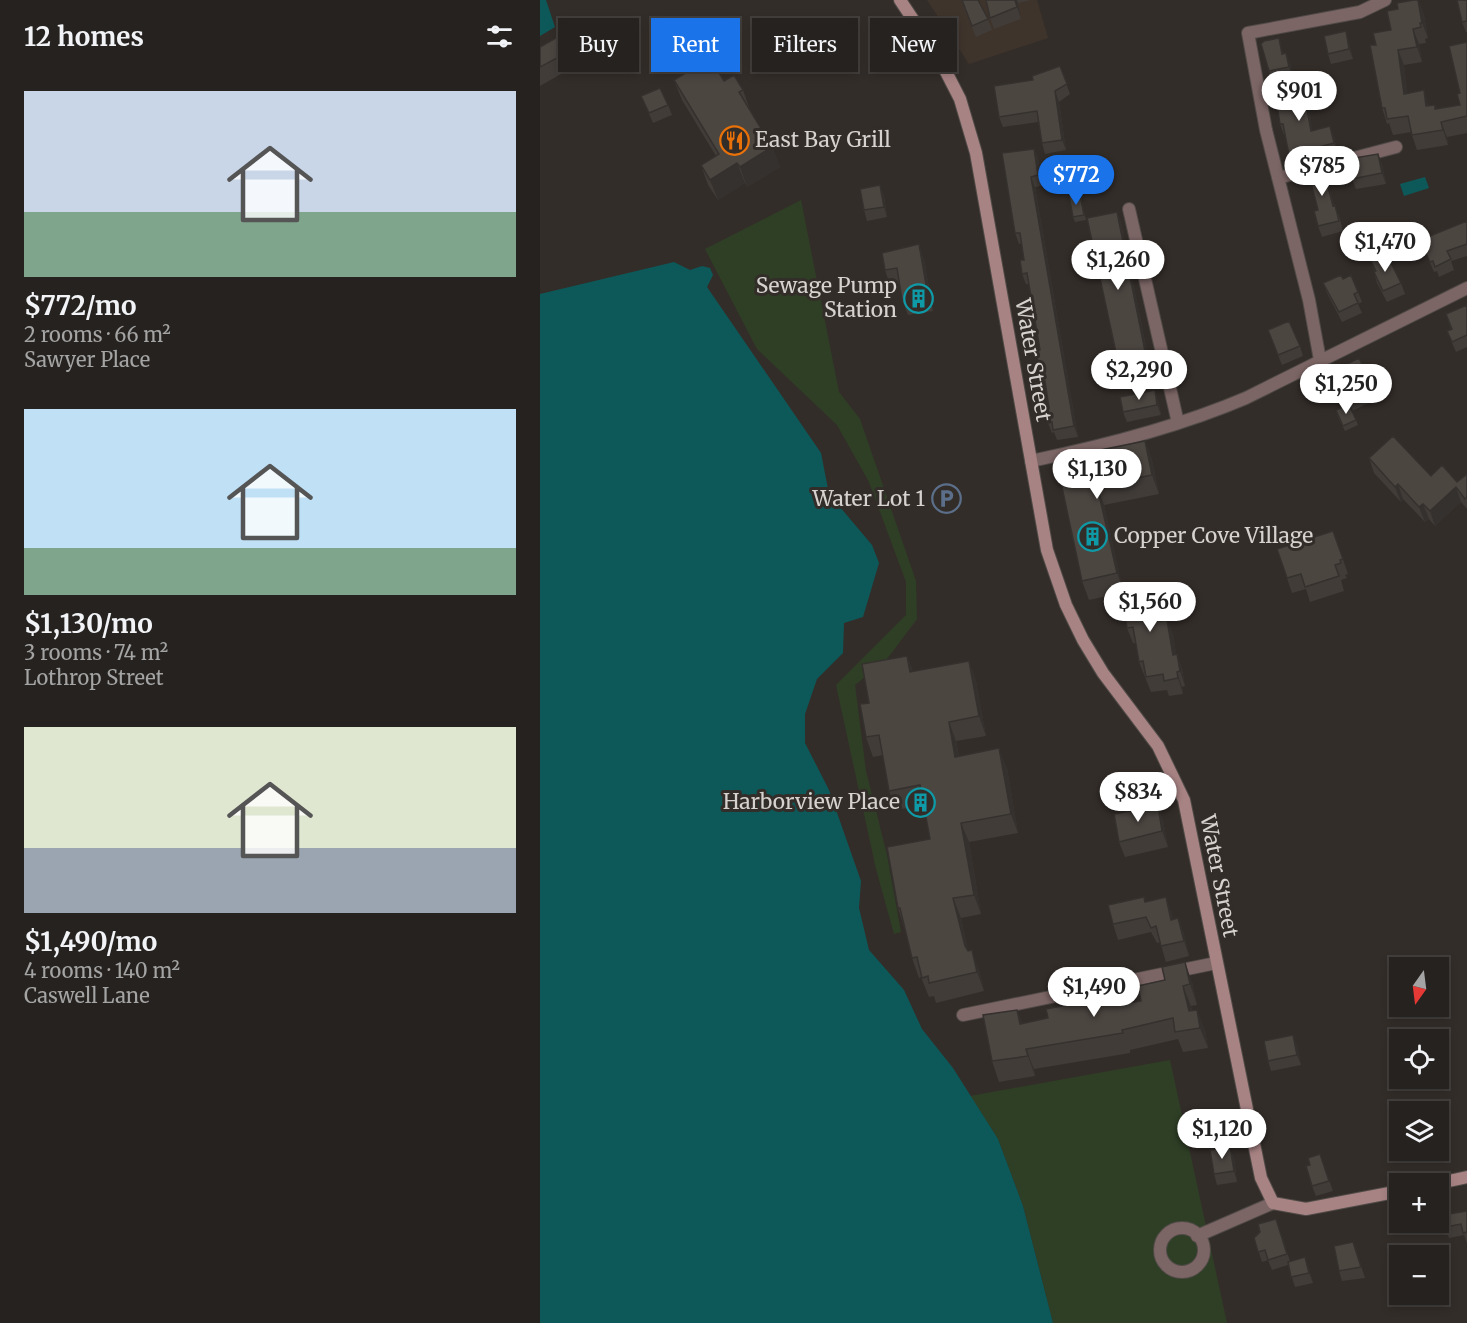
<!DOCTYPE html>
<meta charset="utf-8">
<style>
:root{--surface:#26221f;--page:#322f2c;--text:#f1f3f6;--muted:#a4a4a4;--line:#423f3d;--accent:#1a73e8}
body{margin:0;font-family:Merriweather,serif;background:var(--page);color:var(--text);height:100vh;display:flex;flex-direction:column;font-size:22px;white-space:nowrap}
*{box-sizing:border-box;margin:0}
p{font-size:20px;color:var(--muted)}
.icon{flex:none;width:33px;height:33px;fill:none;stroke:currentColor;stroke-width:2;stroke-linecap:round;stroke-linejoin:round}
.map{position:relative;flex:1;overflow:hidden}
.sheet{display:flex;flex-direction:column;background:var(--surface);width:540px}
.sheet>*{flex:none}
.banner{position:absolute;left:18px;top:18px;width:570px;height:54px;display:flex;gap:12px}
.needle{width:39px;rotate:194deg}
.controls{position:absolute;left:849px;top:957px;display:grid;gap:12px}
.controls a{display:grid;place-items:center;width:60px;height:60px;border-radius:0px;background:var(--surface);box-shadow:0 3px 9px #0003,0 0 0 2px var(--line);font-size:30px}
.price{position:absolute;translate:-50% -51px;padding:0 14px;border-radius:21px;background:#fff;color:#222;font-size:20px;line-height:39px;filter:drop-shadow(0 2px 3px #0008)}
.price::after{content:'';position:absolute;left:50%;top:36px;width:18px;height:14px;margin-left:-9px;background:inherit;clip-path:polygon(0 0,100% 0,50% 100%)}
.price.current{background:var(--accent);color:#fff}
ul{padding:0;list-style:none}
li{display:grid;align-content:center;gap:12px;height:318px;padding:0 24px}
li span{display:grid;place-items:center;height:186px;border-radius:0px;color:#555}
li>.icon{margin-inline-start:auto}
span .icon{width:108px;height:108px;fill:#fffc;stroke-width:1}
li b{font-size:26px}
h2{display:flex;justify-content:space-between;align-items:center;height:72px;padding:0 24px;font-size:26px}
.chip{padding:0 21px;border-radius:0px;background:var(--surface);box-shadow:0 3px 9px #0003,0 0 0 2px var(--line);font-size:21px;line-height:54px}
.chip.current{background:var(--accent);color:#fff}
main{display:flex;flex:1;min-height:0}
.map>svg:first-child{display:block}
</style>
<main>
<section class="sheet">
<h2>12 homes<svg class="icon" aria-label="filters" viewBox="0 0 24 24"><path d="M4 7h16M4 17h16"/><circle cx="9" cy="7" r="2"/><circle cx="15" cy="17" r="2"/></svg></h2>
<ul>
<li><span style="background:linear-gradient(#c9d6e8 65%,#7fa58c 0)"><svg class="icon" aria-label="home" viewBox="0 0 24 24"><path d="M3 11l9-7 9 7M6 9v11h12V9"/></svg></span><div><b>$772/mo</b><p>2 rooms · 66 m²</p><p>Sawyer Place</p></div></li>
<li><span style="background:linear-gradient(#bfe0f5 75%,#7fa58c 0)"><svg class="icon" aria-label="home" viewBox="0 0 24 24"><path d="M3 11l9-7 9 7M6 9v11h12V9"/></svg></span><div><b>$1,130/mo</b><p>3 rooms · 74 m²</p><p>Lothrop Street</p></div></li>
<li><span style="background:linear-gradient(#dfe7d0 65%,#9aa5b1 0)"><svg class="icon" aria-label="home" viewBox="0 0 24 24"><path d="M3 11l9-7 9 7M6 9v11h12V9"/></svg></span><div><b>$1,490/mo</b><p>4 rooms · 140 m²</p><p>Caswell Lane</p></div></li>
</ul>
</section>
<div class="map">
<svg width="927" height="1323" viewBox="0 0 927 1323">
<rect width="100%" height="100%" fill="#332d29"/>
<path fill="#3f342c" d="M387 0H497L508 38 429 64Z"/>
<path fill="#2f3f26" d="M261 200 299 392 320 419 376 581 377 619 347 659 315 685 326 771 347 855 361 932 354 934 336 869 296 685 366 615V582L329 482 297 425 217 349 165 249Z
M630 1060 687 1323H513L483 1206 458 1139 430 1096Z"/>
<path fill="#0d595a" d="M0 0H6L15 27 0 36Z
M885 177 889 188 864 196 860 184Z
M134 262 150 270 162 266 170 268 173 275 167 287 281 453 289 494 332 545 339 563 323 617 304 623 303 653 277 679 265 714V743L289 790 321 881 319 908 329 950 364 990 382 1029 413 1068 458 1139 483 1206 513 1323H0V294Z"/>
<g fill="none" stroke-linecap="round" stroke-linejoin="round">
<defs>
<path id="minor" d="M738 178 856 147
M589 209 638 423
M780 360 769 300 726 130 708 33 820 12 845 0
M491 461C564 446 638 427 706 398L927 288
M423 1015 676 963
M620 1250a22 22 0 1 1 44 0a22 22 0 1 1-44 0Z
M657 1236 733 1203"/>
<path id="secondary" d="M360 0 400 60 420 99 436 153 507 550 526 605 543 640 563 673 618 746 644 800 721 1178 733 1203 766 1209 860 1191
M895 1184 927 1177"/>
</defs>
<use href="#minor" stroke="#504b47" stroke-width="14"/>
<use href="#secondary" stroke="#504b47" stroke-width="14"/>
<use href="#minor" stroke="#7c6565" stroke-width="12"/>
<use href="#secondary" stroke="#a88384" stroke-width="12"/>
</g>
<path fill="#413c38" d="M421 0 448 19 452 30 436 37Z
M446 0H491L478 3 481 19 454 29 450 18Z
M878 0 884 15 888 38 885 39 886 43 879 44 882 62 864 65 867 93 889 106 895 105 896 109 920 105V93L927 42V133L907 137 908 145 877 150 871 132 853 135 849 123 847 124 842 108 836 45 851 30 858 9Z
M927 0V32H926L922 22Z
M739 38 743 54 750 63 753 78 733 82 729 71Z
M809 42 813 59 791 64 788 54Z
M0 47 30 51 35 66 0 86Z
M520 66 530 94 519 102 526 150 505 154 502 143 498 122 463 127 459 117Z
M161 71 203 90 210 110 232 147 240 167 207 187 205 183 178 200 168 185 161 165 176 156 142 100 134 80Z
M757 84 761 94 762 105 770 114 772 130 794 137 798 154 752 166 749 155 745 134 744 135 740 124Z
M101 96 128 105 132 115 113 123Z
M494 149 498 159 501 186 495 187 538 437 517 440 514 432 512 433 508 423 509 408 506 392H505L501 382 500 350 489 284H486L482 274 484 260 482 243 479 244 475 233Z
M842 164 846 184 816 189 812 179Z
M786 174 794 206 799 216 803 231 782 237 778 226V210Z
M340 185 344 196 347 217 327 221 324 210Z
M540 194 546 220 535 222 533 217Z
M577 212 581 223 612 376 583 382 580 371Z
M927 221V256L911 261 914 270 899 277 897 271 894 272 880 240Z
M384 259 393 311 368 315 362 299 360 284 350 286 345 270Z
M831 261 861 283 865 294 847 302 837 283 834 272H835Z
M803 279 818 292 822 302 818 304 822 313 802 322 787 293 783 283Z
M927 305V347L916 352 907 331 911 329 906 314Z
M728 330 760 346 763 356 742 365Z
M803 366 823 367 839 386 843 396 812 411 803 389 807 387 803 376 806 375Z
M618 400 621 415 587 422 583 412Z
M797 415 816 420 818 425 805 431Z
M605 441 612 460 619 494 564 505 583 591 614 586 620 601 623 620H627L633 635 636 654H637L642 669 645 686 642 687 643 694 629 696 627 690 611 692 599 662 596 643H593L587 628 581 593 549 600 542 581 516 459Z
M829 458 891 476 917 482 927 474V509L921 502 895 526 889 519 885 522 863 499 861 502 834 473Z
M793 531 808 574 805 575 807 578 801 580 804 591 770 602 766 589 752 593 737 549Z
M367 656 373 672 429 661 436 681 446 736 416 741 419 756 467 768 478 833 429 842 441 914 421 918 428 951 439 970 444 991 396 1003 394 996 389 997 381 977 379 978 372 958 364 927 358 908 390 839 384 805 356 810 349 791 343 755 333 757 326 737 329 703Z
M618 806 623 821 628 847 585 857 579 842Z
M626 897 633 920 638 918 644 934 649 956 626 962 620 942 617 943 611 932 578 940 573 924 606 902Z
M652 982 657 1005 651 1006 652 1011 665 1030 668 1048 643 1052 638 1039 590 1050V1053L494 1069 495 1076 459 1082 452 1061 477 1010 482 1023 601 1001Z
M757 1045 761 1065 731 1071 728 1061Z
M780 1154 793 1191 776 1196 772 1186 770 1165Z
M694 1157 697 1182 677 1185 674 1174Z
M927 1211V1243L924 1235 909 1238 905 1227Z
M736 1219 750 1261 769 1268 773 1283 755 1287 748 1265 732 1270 728 1260 722 1262 714 1238Z
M817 1253 825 1278 802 1281 799 1271Z"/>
<path fill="#35312e" d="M475 0H477L478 3 481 19Z
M878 0 884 15 888 38 882 23Z
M873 29 879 44 882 62 877 47Z
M806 31 809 42 813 59 809 49Z
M858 50 864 65 870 109 864 94Z
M746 53 750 63 753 78 749 67Z
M757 84 761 94 764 115 760 105Z
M884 90 889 106H886Z
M515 91 519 102 526 150 522 140Z
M766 104 770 114 774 141 771 131Z
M901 122 907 137 908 145 903 130Z
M790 126 794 137 798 154 794 143Z
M232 147 240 167 207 187 200 167Z
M494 149 498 159 501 186 498 175Z
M838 154 842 164 846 184 842 173Z
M197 163 205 183 178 200 170 180Z
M782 164 786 174 796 216 793 206Z
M491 177 495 187 538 437 534 426Z
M340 185 344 196 347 217 344 207Z
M577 212 581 223 612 376 608 366Z
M379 244 384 259 393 311 388 296Z
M615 390 618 400 621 415 617 405Z
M605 441 612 460 619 494 612 475Z
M858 484 863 499 861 502 855 487Z
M557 486 564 505 584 592 577 573Z
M916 487 921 502 895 526 890 511Z
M883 504 889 519 885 522 879 507Z
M614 586 620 601 626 636 620 621Z
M627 620 633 635 639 670 633 655Z
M637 654 642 669 645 686 640 671Z
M367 656 374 676 370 672Z
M429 661 436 681 446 736 439 716Z
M637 672 642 687 643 694 638 678Z
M409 722 416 741 422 776 415 757Z
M459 748 467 768 478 833 471 814Z
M618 806 623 821 628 847 622 831Z
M421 823 429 842 441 914 434 895Z
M626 897 632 913 637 936 631 920Z
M413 898 421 918 432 966 425 946Z
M638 918 644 934 649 956 644 941Z
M432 950 439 970 444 991 437 972Z
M645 962 652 982 657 1005 650 984Z
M643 986 651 1006 655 1028 649 1011Z
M477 1010 485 1031 480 1024Z
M657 1010 665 1030 668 1048 660 1028Z
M753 1035 757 1045 761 1065 757 1055Z
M486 1049 494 1069 495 1076 488 1056Z
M690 1147 694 1157 697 1182 694 1171Z
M765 1257 769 1268 773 1283 769 1273Z"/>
<path fill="#4c4641" stroke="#35312e" stroke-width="1.5" d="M422 0H438L448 19 432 26Z
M446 0H475L477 7 450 18Z
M874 0H878L882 23H880L881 27 873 29 877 47 858 50 864 94 884 90 886 106 895 105V109L920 105 917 94 920 93 909 46 927 42V116L901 122 903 130 872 135 868 116 847 119 845 108H842L830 45H836L833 33 851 30 847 11 858 9 857 3Z
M917 0H927V21L922 22Z
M806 31 809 49 788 54 784 36Z
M21 35 30 51 0 67V47Z
M739 38 742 54 746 53 749 67 729 71 721 44 724 41Z
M173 63 184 81 194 75 203 90 199 92 232 147 200 167 197 163 170 180 161 165 179 154 134 80 157 66 161 71Z
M520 66 527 84 515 91 522 140 502 143 497 111 459 117 454 86 493 80 492 76Z
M757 84 760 105 766 104 771 131 790 126 794 143 749 155 743 124H740L734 86Z
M120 88 128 105 109 113 101 96Z
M494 149 498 175 491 177 534 426 513 430 512 422 508 423 506 408H509L505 381 501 382 496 351 500 350 487 273 482 274 480 260H484L480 233H475L462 153Z
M838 154 842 173 812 179 808 159Z
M782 164 793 206 795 205 799 221 778 226 774 211 778 210 767 167Z
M340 185 344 207 324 210 320 189Z
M540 194 544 215 533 217 529 196Z
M577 212 608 366 580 371 547 218Z
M927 221V244L907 251 911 259 895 267 893 261 890 262 880 240Z
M379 244 388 296 362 299 357 268 345 270 342 253Z
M846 253 861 283 843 291 834 272 836 271 831 261Z
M801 275 803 279 811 275 818 292 814 294 818 303 799 312 783 283Z
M927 305V335L912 342 907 331 912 329 906 314Z
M749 321 760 346 738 355 728 330Z
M819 358 823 367 829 364 839 386 808 401 803 389 808 386 803 376 807 375 803 366Z
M615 390 617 405 583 412 580 397Z
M809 404 816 420 803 426 796 410Z
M853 436 891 476 902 465 917 482 927 474V497L925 499 916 487 890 511 883 504 879 507 858 484 855 487 829 458Z
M605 441 612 475 557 486 577 573 542 581 516 459Z
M793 531 803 559 800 560 801 563 795 565 799 576 765 587 761 574 747 578 737 549Z
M614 586 620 621 627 620 633 655 637 654 640 671 637 672 638 678 624 681 623 674 606 677 603 661 599 662 593 627 587 628 581 591Z
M367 656 370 672 429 661 439 716 409 722 415 757 459 748 471 814 421 823 434 895 413 898 425 946 428 951 432 950 437 972 389 983 388 976 382 978 377 957 372 958 360 908H358L347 847 390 839 380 785 349 791 339 735 326 737 320 704 329 703 322 664Z
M618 806 622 831 579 842 574 814Z
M604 897 605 902 626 897 631 920 638 918 644 941 621 946 616 926 611 928 606 917 573 924 568 905Z
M645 962 650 984 643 986 649 1011 657 1010 660 1028 635 1032 633 1018 582 1030 583 1033 486 1049 488 1056 452 1061 443 1015 477 1010 480 1024 508 1018 506 1009 563 998 576 995 578 1005 601 1001 598 986 625 980 622 967Z
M753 1035 757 1055 728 1061 724 1041Z
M690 1147 694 1171 674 1174 670 1150Z
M780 1154 789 1181 772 1186 766 1166 770 1165 768 1158Z
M927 1211V1232L923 1233 921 1224 905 1227 903 1215Z
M736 1219 747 1254 728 1260 725 1250 718 1252 714 1238 720 1232 718 1224Z
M813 1242 821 1267 799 1271 794 1246Z
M765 1257 769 1273 751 1277 748 1262Z"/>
<defs>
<symbol id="restaurant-ring" viewBox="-11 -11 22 22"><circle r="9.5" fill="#332d29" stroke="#e8710a" stroke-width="1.5"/><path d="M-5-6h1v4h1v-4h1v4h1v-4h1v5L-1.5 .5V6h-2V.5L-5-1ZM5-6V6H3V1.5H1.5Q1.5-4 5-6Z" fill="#e8710a"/></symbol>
<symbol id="building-ring" viewBox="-11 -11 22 22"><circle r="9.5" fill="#332d29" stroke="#0f9aa8" stroke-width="1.5"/><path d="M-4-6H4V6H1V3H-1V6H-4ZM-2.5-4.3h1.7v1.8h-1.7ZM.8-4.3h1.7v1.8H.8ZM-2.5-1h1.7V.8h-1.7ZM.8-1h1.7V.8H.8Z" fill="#0f9aa8"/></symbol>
<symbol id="parking-ring" viewBox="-11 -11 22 22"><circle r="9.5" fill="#332d29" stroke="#5c6f8a" stroke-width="1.5"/><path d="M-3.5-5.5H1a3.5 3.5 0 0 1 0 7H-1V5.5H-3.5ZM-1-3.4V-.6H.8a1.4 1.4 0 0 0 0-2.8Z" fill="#5c6f8a"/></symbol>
</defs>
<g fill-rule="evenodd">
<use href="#restaurant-ring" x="178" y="124" width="33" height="33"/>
<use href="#building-ring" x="362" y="282" width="33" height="33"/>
<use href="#parking-ring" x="390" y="482" width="33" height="33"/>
<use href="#building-ring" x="536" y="520" width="33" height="33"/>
<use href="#building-ring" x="364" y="786" width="33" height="33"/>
</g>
<g text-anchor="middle" stroke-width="6" stroke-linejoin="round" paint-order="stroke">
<g font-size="21" fill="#d6d2cf" stroke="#332d29" text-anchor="end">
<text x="215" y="147" text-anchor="start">East Bay Grill</text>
<text x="357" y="293">Sewage Pump<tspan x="357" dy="24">Station</tspan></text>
<text x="385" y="506">Water Lot 1</text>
<text x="574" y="543" text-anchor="start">Copper Cove Village</text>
<text x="360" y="809">Harborview Place</text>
</g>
<g font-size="21" fill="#d6d2cf" stroke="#332d29">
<text transform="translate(493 360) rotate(80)" y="7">Water Street</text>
<text transform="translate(679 876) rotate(79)" y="7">Water Street</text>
</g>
</g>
</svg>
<div class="controls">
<a><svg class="needle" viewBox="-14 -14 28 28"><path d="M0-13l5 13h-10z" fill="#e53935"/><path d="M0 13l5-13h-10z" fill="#a4a4a4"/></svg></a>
<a><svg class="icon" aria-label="locate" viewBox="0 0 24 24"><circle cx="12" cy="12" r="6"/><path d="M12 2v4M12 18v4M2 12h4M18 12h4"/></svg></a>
<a><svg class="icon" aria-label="layers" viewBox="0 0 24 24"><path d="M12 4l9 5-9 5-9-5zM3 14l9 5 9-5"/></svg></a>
<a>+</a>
<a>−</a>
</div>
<b class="price" style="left:759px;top:122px">$901</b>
<b class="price" style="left:782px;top:197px">$785</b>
<b class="price current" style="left:536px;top:206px">$772</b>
<b class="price" style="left:845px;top:273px">$1,470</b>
<b class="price" style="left:578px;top:291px">$1,260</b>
<b class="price" style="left:599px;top:401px">$2,290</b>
<b class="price" style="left:806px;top:415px">$1,250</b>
<b class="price" style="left:557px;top:500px">$1,130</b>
<b class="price" style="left:610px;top:633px">$1,560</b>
<b class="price" style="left:598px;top:823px">$834</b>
<b class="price" style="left:554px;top:1018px">$1,490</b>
<b class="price" style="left:682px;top:1160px">$1,120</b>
<div class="banner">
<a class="chip">Buy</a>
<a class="chip current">Rent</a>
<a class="chip">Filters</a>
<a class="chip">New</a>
</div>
</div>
</main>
